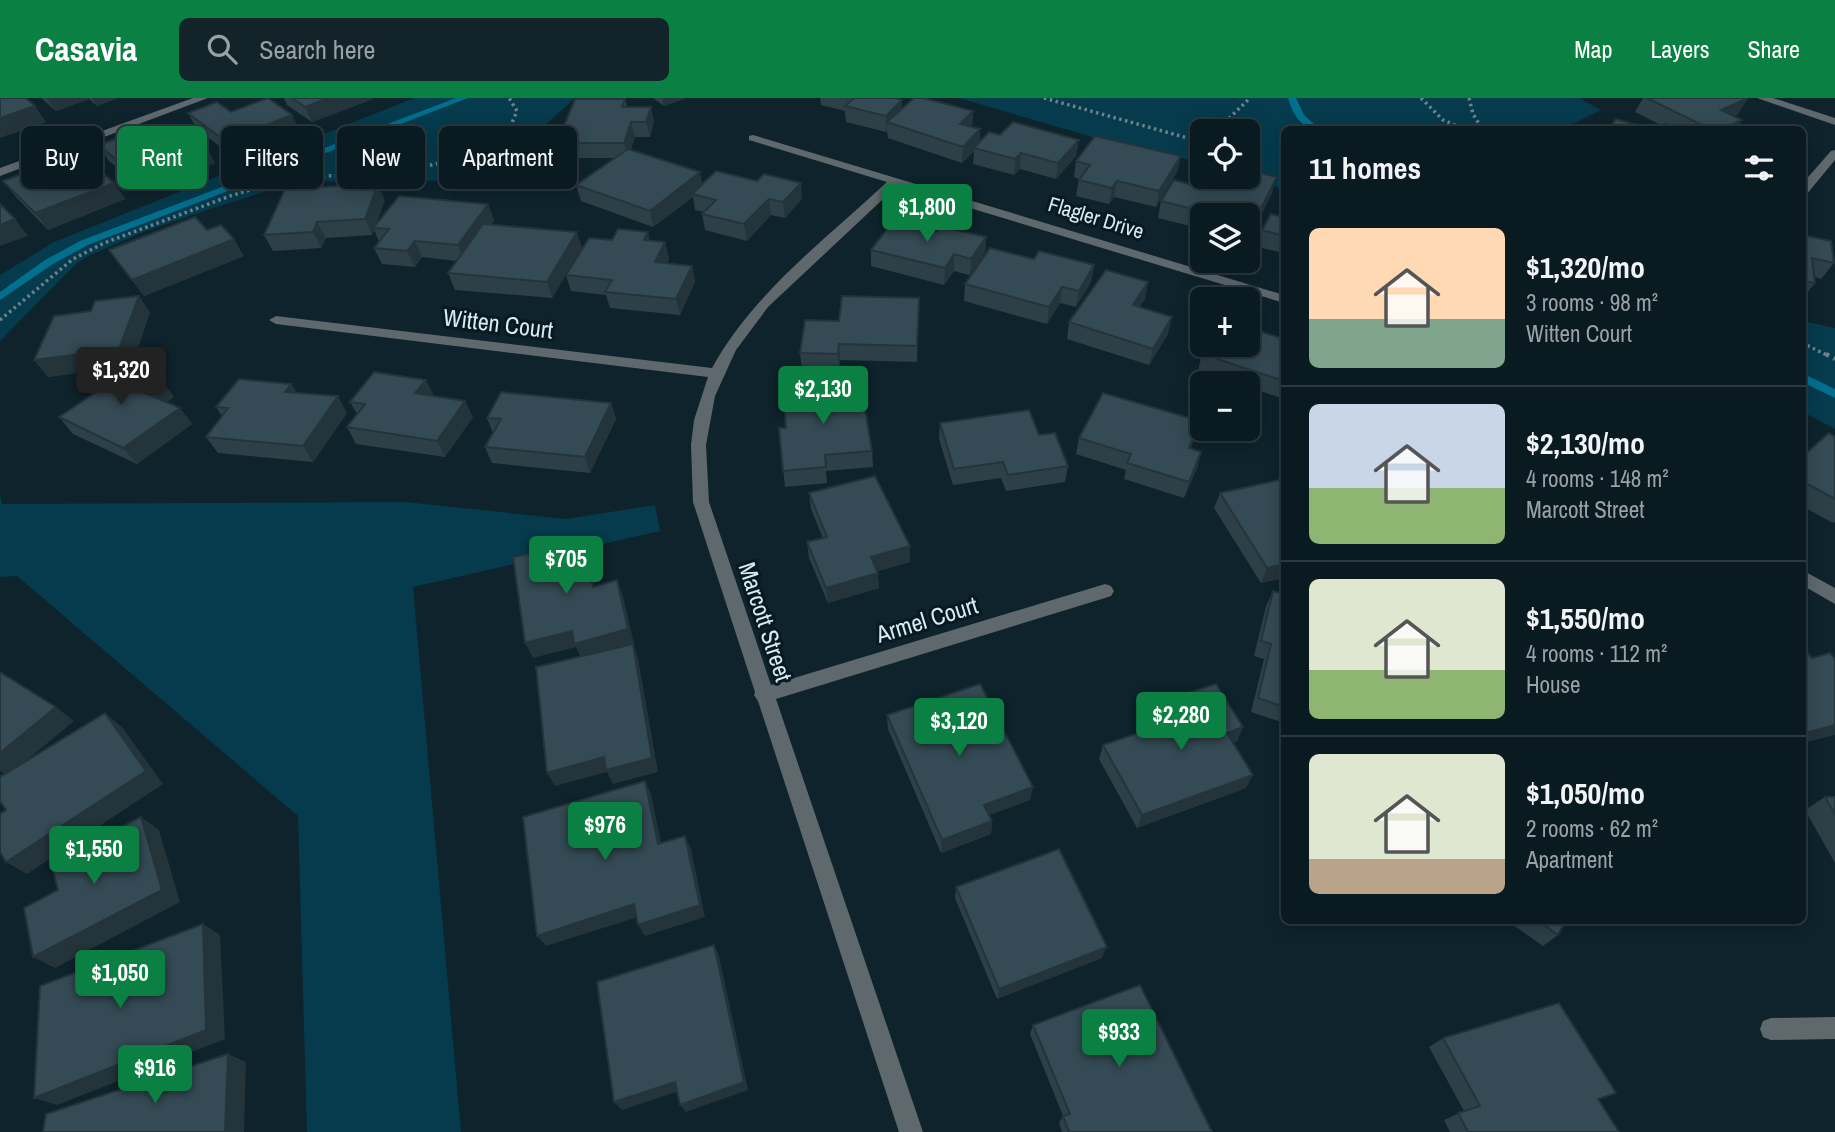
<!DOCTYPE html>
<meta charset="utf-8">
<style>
:root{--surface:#0a1a21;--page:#13232a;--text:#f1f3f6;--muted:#99a1a5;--line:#2a383f;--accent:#0b8043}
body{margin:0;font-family:"Archivo Narrow",sans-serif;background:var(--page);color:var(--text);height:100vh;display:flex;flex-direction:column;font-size:26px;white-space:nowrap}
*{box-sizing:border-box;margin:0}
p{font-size:23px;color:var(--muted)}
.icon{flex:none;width:38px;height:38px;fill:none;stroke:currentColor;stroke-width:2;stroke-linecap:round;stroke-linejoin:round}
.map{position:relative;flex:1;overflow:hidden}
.drawer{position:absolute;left:1281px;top:28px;width:525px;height:798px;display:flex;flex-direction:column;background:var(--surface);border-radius:10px;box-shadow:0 4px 18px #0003,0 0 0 2px var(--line)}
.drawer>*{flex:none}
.banner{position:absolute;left:21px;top:28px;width:665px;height:63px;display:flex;gap:14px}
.fabs{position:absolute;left:1190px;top:21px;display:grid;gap:14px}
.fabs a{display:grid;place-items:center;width:70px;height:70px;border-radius:10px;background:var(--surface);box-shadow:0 4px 18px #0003,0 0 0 2px var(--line);font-size:35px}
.price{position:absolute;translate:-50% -60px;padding:0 16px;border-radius:7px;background:var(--accent);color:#fff;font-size:23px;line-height:46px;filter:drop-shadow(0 2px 4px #0008)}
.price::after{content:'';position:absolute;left:50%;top:42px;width:21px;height:16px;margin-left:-10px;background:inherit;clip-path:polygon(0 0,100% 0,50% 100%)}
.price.selected{background:#222;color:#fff}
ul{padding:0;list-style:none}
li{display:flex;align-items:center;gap:21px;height:175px;padding:0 28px}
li+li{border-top:2px solid var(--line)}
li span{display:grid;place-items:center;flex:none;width:196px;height:140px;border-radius:10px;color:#555}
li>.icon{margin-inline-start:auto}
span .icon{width:84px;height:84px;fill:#fffc;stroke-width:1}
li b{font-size:30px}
h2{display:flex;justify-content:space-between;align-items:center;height:84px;padding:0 28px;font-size:30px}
.pill{padding:0 24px;border-radius:10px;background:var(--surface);box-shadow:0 4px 18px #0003,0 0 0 2px var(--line);font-size:24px;line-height:63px}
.pill.selected{background:var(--accent);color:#fff}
header{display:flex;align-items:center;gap:42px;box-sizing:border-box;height:98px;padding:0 35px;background:var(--accent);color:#fff}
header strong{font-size:33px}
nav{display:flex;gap:38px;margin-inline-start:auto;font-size:24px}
.search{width:490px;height:63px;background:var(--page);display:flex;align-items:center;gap:18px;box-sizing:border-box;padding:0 24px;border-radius:10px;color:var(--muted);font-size:26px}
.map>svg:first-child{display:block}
</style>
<header>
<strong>Casavia</strong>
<div class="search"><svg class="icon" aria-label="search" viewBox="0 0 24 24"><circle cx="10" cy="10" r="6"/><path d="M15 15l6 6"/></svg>Search here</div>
<nav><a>Map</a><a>Layers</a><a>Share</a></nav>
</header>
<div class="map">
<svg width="1835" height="1034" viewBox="0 0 1835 1034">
<rect width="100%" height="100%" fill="#0e232c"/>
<path fill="#053b4d" d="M414 0H575L485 82 295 84 210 111 146 133 88 158 77 165 0 243V177L54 144Z
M959 0H1579L1601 12 1563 31 1284 32V91L1239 79H1248V33H1202V69L1191 66 1194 63 1113 45Z
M1803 223 1835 230V331L1803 314Z
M0 396 2 406 405 404 566 421 655 407 660 433 413 489 461 1034H307L298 718 17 478 0 479Z"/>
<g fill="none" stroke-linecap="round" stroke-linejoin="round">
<path fill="#026f8f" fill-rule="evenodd" d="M456 0H468L88 147 53 166 0 202V194L45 162 80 143Z
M1288 0H1296L1304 17 1321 32C1302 32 1293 17 1288 0Z
M1802 275 1835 291V300L1802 284Z"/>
<path stroke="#71828a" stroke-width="3.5" stroke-dasharray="2.5 3.5" stroke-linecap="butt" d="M1044 0 1202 44
M1421 0 1443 22 1466 32
M1469 0 1473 16 1483 32
M1216 33 1250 0
M0 222 73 161 104 145 230 98 295 79 383 76 452 63 476 54 496 42 511 27 517 13 509 0
M1802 245 1829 258"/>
<path stroke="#71828a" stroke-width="4.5" stroke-dasharray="3.5 5" stroke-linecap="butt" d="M1826 256 1835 261"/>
<path fill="#5f696d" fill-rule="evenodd" d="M193 0H208L0 78V70Z
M1757 0H1773L1835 20V27Z
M753 37 1284 197V205L897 88 768 209 736 252 715 298 706 347 709 404 771 587 1105 486 1111 488 1114 493 1111 498 1105 500 776 601 923 1034H899L758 603 754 597 755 594 693 404 691 347 694 322 708 279 276 226 269 222 276 218 712 270C753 195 825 142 887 84L749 42V38Z
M1835 52V62L1806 97H1802V86L1831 53Z
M1802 472 1835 490V506L1802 487Z
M1835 919V941L1771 942 1763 939 1760 931 1763 923 1771 920Z"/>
</g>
<path fill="#2d4048" d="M41 0H118L97 8 89 1 56 13Z
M284 0H373V1L312 24 287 7Z
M653 0H687L664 8Z
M820 0H901L900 1 902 10 973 13 972 29 980 44 1000 37 1079 42 1076 58 1056 81 1020 71 1014 77 973 66 974 53 962 65 888 40 887 33 886 34 846 24 845 13 821 7Z
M1643 0H1747L1738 16 1734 18 1742 22 1736 32H1661L1663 28 1635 14Z
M625 1 627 9H651L654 24 650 39H635L631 51 702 86 802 101 785 120 771 117 747 143 705 132 702 116 704 114 695 112 693 99 653 129 581 103 576 87 614 60H561L557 45Z
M231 14 300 33 234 59 197 31 188 15Z
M99 47H145L206 49 215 65 145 93 109 63Z
M1181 58 1177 74 1156 109 1114 99 1109 106 1076 98 1079 81 1074 79 1076 63Z
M53 81 114 85 125 101 48 132 16 99 3 83Z
M1272 95 1248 143V117H1202V131L1158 120 1161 103Z
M385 102 376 125 488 106 494 122 491 127 582 150 552 200 455 192 448 175 457 163 422 159 415 169 382 166 374 150 379 143 374 132 372 137 326 140 321 150 273 153 264 137Z
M1284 119V155L1257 149 1262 132Z
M207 132 244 158 144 198 109 152Z
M937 133 986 139 985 155 970 177 954 173 944 187 871 168V152Z
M1802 137 1834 165 1821 181 1815 179V185L1802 201Z
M612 142 665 144 669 161 667 165 692 168 695 184 680 217 610 210 606 197 571 193 566 177Z
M1034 161 1094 167 1091 184 1076 209 1060 205 1047 226 964 203 965 186Z
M1148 184 1145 201 1139 209 1168 236 1149 267 1067 241 1069 224Z
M919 200 917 264 840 262 839 273 802 272 800 255 839 223Z
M150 214 132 267 126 268 162 283 174 299 167 304 180 310 192 326 137 366 73 336 59 319 92 297 87 290 118 269 48 279 34 262Z
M1202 226V247H1248L1258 233 1284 241V301L1248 289V285H1236L1198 273 1202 256 1205 251 1195 247 1199 231Z
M291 286 297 295 347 315 313 364 218 355 206 339 222 318 216 309Z
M434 298 473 319 445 359 356 346 347 329 357 316 350 304Z
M611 305 616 321 590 375 492 365 485 349 493 335 487 320Z
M940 325 1039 337 1068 368 1065 384 1006 393 1001 380 953 387 939 341Z
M779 330 872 353 873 369 826 373 827 385 785 389Z
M1835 339V424L1833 425 1802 408V359Z
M1079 340H1195L1190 351 1201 354 1197 370 1184 400 1124 381 1126 372 1076 356Z
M809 395 910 464 877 473 879 490 828 505 809 460 807 444 823 440 811 411Z
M1220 395 1284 480 1261 485 1214 410Z
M1273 493 1284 496V625L1251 614 1264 561 1254 558 1266 508Z
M1157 605 1243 629 1237 643 1233 645 1246 690 1137 730 1099 661 1103 647 1157 629 1152 620Z
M887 617 1030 702 989 717 992 723 991 736 941 755 888 631Z
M1825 699H1835V765L1805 712Z
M956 789 1102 860 997 901 955 800Z
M1506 822H1566L1558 837 1543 848Z
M1033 927 1212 1034H1062L1059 1025 1063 1018 1030 936Z
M1443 940 1599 1002 1619 1034H1450L1444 1022 1464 1013 1429 949Z"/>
<path fill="#24343b" d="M47 0H88L89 1 56 13Z
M92 0H118L97 8Z
M328 0H373V1L312 24 305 9Z
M662 0H687L664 8Z
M1748 0 1738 16 1711 28 1721 12Z
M902 2V17L887 24V33L886 34V18Z
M35 8 46 24 0 40V20Z
M651 9 654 24 650 39 646 24Z
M973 13 972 29 960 26Z
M292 17 300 33 234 59 225 43Z
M1742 22 1736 32H1720Z
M631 24 635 39 628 60 624 45Z
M980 31V47L974 50V53L962 65 963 49Z
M1079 42 1076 58 1056 81 1058 65Z
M206 49 215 65 145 93 134 77Z
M1021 55 1020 71 1014 77 1015 61Z
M1181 58 1177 74 1156 109 1159 93Z
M700 74 703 90 692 96 693 99 653 129 650 113Z
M1277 79 1272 95 1248 143 1253 126Z
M1117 83 1114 99 1109 106 1112 90Z
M114 85 125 101 48 132 35 115Z
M801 85 802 101 785 120 783 104Z
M378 86 385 102 375 130H373L374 132 372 137 365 121Z
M769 101 771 117 747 143 744 126Z
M488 106 494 122 464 163 458 147Z
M15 121 28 138 0 148V127Z
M317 124 326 140 321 150 313 134Z
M577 134 582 150 552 200 547 184Z
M648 134 652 150 644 142Z
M986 139 985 155 970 177 971 161Z
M234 141 244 158 144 198 132 182Z
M415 143 422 159 415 169 407 153Z
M665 144 669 161 659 181 655 164Z
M954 156V173L944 187 945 170Z
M1094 167 1091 184 1076 209 1079 193Z
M692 168 695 184 680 217 676 201Z
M1148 184 1145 201 1129 224 1133 207Z
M1062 189 1060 205 1047 226 1049 209Z
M139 198 150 214 132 267 48 279 34 262Z
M1172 219 1168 236 1149 267 1153 251Z
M839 246 840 262 839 273 838 256Z
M426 282 434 298 415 295Z
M162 283 174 299 158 311 145 295Z
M291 286 301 302 285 294Z
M338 298 347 315 313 364 303 348Z
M465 303 473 319 445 359 437 343Z
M611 305 616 321 590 375 585 359Z
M180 310 192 326 137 366 123 350Z
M1200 323 1195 340 1184 366 1189 350Z
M1201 354 1197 370 1184 400 1189 384Z
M583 443 589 458 599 504 593 489Z
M910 448V464L872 475 871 459Z
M1284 466V480L1261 485 1267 470Z
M878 475 879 490 828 505 826 490Z
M617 482 623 498 634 546H633L638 560 658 674 613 686 607 674 555 688 547 675 581 560 576 549 533 560 525 545Z
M56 609 74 623 8 678 0 673V655Z
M105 615 122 629 163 686 27 776 6 764Z
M1835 627V637L1802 645V636Z
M1243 629 1237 643 1220 649 1227 635Z
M1253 677 1246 690 1137 730 1142 717Z
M645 683 651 696 664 759 658 746Z
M1033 689 1030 702 983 719 984 707Z
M141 719 159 732 180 804 55 870 33 859Z
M992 723 991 736 941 755 942 742Z
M685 738 691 751 705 819 645 838 638 827Z
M634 806 641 818 546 848 537 838Z
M203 826 220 837 225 941 57 1007 34 1000Z
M714 847 719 858 748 992 686 1014 680 1007Z
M1107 849 1102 860 997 901 999 891Z
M228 956 246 964 244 1034H225Z
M675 984 682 992 622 1012 614 1004Z"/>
<path fill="#344a54" stroke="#24343b" stroke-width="2" d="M0 0H26L35 8 0 20Z
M268 0 292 17 225 43 188 15 217 4 231 14Z
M292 0H328L305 9Z
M854 0H895L902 2 886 18 845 8Z
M914 0H923L973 13 960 26 980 31 963 49 887 24Z
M1647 0H1748L1721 12 1742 22 1720 32H1712Z
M575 1H625L622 9H651L646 24H631L624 45H557Z
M1616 21 1654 32H1608Z
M1013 24 1079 42 1058 65 1021 55 1015 61 974 50 989 34 1000 37Z
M1665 26 1685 32H1661Z
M184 32 206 49 134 77 99 47 131 35 145 47Z
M1095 38 1181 58 1159 93 1117 83 1112 90 1079 82 1090 67 1076 63Z
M628 51 700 74 650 113 576 87Z
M93 67 114 85 35 115 3 83 40 69 53 81Z
M1202 70V79H1248V72L1277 79 1253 126 1248 125V117H1217L1161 103 1174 82 1193 87Z
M716 73 757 83 764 76 801 85 783 104 769 101 744 126 702 116 716 102 692 96Z
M378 86 365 121 317 124 313 134 264 137 285 91Z
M399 98 488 106 458 147 415 143 407 153 374 150 389 131 373 130Z
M0 106 15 121 0 127Z
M1271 116 1284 119V138L1262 132Z
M195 119 207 132 221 127 234 141 132 182 109 152Z
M894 122 937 133 940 128 986 139 971 161 954 156 945 170 871 152Z
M483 126 577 134 547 184 448 175Z
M618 131 648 134 644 142 665 144 655 164 692 168 676 201 605 194 612 182 566 177 589 140 612 142Z
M1802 137 1831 143 1834 165 1812 160 1815 185 1802 183Z
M990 150 1034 161 1039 153 1094 167 1079 193 1062 189 1049 209 965 186Z
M1106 172 1148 184 1133 207 1172 219 1153 251 1069 224Z
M139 198 119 251 34 262 54 218 91 213 95 203Z
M842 198 919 200 917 248 839 246 838 256 800 255 805 222 839 223Z
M1248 220 1261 224 1256 232 1284 241V283L1202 256 1208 247H1248Z
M122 266 162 283 145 295 180 310 123 350 59 319 96 294 87 290Z
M374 274 426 282 415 295 465 303 437 343 347 329 365 306 350 304Z
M239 281 291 286 285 294 338 298 303 348 206 339 228 310 216 309Z
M861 286 872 353 825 357 826 369 783 373 779 330H786L783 293Z
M501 294 611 305 585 359 485 349 501 321 487 320Z
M1103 295 1200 323 1189 350 1201 354 1189 384 1127 365 1131 356 1079 340Z
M1029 312 1039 337 1055 335 1068 368 1008 377 1003 364 954 371 940 325Z
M1829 335 1835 339V401L1802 383V359Z
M875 378 910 448 871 459 878 475 826 490 807 444 827 439 809 395Z
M1284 381V466L1267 470 1220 395Z
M583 443 593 489 617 482 628 531 574 546 572 533 525 545 513 459Z
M1273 493 1284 496V609L1258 600 1271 546 1261 543Z
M633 546 652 660 606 672 604 659 547 675 536 569Z
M1802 549 1812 560 1830 555 1835 561V627L1802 636Z
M0 574 56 609 0 655Z
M980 586 1033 689 984 707 992 723 942 742 887 617Z
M1216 586 1243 629 1227 635 1253 677 1142 717 1103 647 1168 625 1157 605Z
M105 615 146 673 6 764 0 754V716L6 712 0 703V679Z
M645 683 658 746 685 738 700 807 638 827 634 806 537 838 523 719Z
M1825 699H1835V716Z
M141 719 162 792 33 859 24 810 58 792 51 764Z
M1059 751 1107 849 999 891 956 789Z
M1537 822H1566L1558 837Z
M203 826 206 932 34 1000 40 888Z
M714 847 744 984 680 1007 675 984 614 1004 597 884Z
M1140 887 1212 1034H1069L1063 1018 1070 1016 1033 927Z
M1559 905 1616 995 1598 1001 1619 1034H1468L1458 1015 1480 1008 1443 940Z
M228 956 225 1034H43L46 1016Z"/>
<g text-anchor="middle" stroke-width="6" stroke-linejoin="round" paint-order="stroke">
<g font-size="21" fill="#dce9ef" stroke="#051a22">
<text transform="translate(1096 120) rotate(17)" y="7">Flagler Drive</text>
</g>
<g font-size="24" fill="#dce9ef" stroke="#051a22">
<text transform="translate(498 226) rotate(7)" y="8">Witten Court</text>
<text transform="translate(927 522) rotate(-17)" y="8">Armel Court</text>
<text transform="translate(765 524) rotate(72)" y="8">Marcott Street</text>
</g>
</g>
</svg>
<div class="fabs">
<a><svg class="icon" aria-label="locate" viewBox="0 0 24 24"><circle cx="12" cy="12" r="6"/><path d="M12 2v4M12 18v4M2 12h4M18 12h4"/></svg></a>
<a><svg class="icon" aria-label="layers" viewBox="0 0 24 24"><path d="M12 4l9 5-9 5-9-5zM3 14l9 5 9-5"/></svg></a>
<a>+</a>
<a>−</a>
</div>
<b class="price" style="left:927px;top:146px">$1,800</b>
<b class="price selected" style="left:121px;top:309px">$1,320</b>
<b class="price" style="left:823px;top:328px">$2,130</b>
<b class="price" style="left:566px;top:498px">$705</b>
<b class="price" style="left:1181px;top:654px">$2,280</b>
<b class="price" style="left:959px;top:660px">$3,120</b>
<b class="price" style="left:605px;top:764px">$976</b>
<b class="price" style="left:94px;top:788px">$1,550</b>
<b class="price" style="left:120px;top:912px">$1,050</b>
<b class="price" style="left:1119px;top:971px">$933</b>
<b class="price" style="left:155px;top:1007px">$916</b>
<div class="banner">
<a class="pill">Buy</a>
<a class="pill selected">Rent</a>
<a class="pill">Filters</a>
<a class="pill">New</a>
<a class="pill">Apartment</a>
</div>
<section class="drawer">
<h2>11 homes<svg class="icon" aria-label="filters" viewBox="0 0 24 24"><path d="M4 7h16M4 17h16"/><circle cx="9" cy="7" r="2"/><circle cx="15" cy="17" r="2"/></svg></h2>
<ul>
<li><span style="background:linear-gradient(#ffd9b3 65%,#7fa58c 0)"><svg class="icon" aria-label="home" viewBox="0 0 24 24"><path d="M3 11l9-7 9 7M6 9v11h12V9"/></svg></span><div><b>$1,320/mo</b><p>3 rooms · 98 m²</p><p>Witten Court</p></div></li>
<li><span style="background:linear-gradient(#c9d6e8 60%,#8fb573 0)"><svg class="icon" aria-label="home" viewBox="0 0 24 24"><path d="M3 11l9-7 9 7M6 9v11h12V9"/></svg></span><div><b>$2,130/mo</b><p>4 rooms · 148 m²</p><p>Marcott Street</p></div></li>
<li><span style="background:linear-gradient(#dfe7d0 65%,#8fb573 0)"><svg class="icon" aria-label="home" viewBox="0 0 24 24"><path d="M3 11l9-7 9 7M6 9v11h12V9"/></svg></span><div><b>$1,550/mo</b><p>4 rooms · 112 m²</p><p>House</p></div></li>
<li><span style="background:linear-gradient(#dfe7d0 75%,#b9a48a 0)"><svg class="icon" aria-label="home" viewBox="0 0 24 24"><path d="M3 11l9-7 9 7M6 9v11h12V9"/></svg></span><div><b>$1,050/mo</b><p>2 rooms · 62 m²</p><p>Apartment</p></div></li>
</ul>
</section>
</div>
